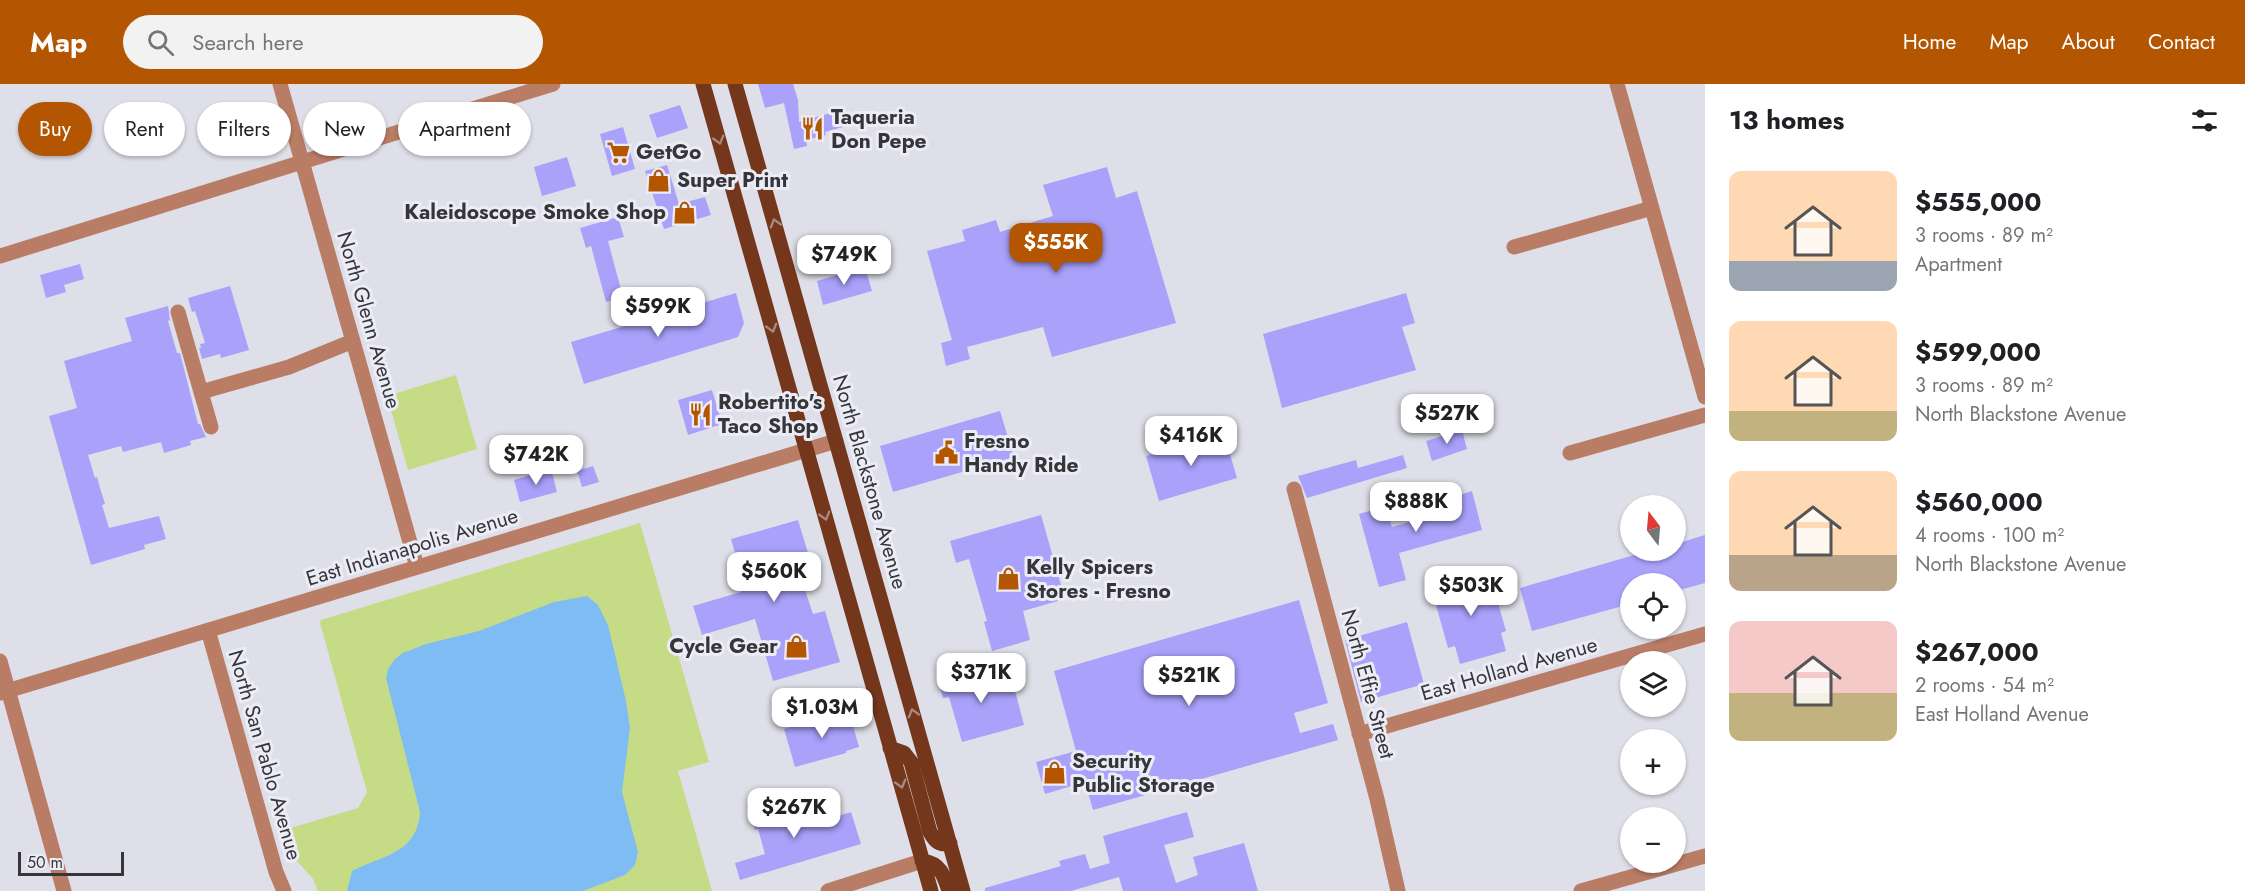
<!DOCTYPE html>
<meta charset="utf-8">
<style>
:root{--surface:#fff;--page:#f2f2f2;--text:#202124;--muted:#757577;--accent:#b35501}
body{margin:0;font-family:Jost,sans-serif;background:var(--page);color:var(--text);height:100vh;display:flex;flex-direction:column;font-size:22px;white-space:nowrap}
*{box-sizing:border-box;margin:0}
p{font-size:20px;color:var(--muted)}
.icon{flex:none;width:33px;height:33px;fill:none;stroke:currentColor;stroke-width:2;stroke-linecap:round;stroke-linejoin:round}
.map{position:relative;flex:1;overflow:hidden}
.drawer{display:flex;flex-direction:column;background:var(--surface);width:540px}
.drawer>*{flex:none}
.banner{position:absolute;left:18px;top:18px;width:570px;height:54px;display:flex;gap:12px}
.needle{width:39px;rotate:344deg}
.controls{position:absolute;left:1620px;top:411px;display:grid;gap:12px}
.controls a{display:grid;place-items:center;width:66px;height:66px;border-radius:50%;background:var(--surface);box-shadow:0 2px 4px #0004;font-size:30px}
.scale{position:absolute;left:18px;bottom:15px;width:106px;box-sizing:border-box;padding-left:6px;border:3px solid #36363a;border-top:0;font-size:16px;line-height:21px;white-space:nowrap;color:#36363a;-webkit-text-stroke:4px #ececf6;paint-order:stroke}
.price{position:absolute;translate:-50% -51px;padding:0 14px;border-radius:12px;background:#fff;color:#222;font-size:20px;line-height:39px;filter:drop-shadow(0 2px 3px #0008)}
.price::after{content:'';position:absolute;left:50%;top:36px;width:18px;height:14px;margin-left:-9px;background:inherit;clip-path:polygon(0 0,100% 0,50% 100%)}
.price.on{background:var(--accent);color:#fff}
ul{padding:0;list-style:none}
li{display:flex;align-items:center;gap:18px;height:150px;padding:0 24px}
li span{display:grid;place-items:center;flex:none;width:168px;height:120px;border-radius:12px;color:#555}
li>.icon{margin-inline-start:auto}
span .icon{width:72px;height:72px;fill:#fffc;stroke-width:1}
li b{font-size:26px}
h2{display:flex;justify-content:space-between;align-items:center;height:72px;padding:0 24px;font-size:26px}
.chip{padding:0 21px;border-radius:27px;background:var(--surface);box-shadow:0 2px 4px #0004;font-size:21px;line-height:54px}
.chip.on{background:var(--accent);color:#fff}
header{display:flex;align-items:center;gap:36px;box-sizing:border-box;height:84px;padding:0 30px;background:var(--accent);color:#fff}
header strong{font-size:28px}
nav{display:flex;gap:33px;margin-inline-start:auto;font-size:21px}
.search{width:420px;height:54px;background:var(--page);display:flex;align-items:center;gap:15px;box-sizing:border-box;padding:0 21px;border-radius:33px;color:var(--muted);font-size:22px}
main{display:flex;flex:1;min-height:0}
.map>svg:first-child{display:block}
</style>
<header>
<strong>Map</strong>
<div class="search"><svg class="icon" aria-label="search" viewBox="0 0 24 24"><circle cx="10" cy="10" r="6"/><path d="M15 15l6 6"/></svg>Search here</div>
<nav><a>Home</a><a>Map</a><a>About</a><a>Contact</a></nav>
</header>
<main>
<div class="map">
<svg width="1705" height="807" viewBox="0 0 1705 807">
<rect width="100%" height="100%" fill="#dfdfe9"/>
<path fill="#c6db85" d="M456 291 477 365 408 386 387 312Z
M640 439 709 678 678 687 712 807H318L313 795 297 777 287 745 358 724 367 708 320 539 321 536Z"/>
<path fill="#7ebcf3" d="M587 512 598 521 608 541 626 617 630 644 622 708 638 768 635 781 625 791 583 807H347L352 787C383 771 417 770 420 728L386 594 388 585 395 575 403 569 426 560 479 547 554 518Z"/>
<path fill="#a9a1fa" d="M758 0H793L798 16 799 38 841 26 846 42 825 48 826 51 806 56 807 62 794 65 784 19 765 24Z
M680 21 688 44 657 54 649 31Z
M623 43 635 85 612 92 600 50Z
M567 73 576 102 542 112 534 83Z
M667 81 679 120 705 113 711 131 664 145 645 87Z
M1107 83 1116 114 1137 107 1176 239 1052 273 1043 243 967 263 970 275 946 282 941 259 952 256 927 167 965 157 962 146 996 136 1000 148 1053 132 1043 101Z
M618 133 624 153 608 157 623 213 606 218 591 162 586 164 580 144Z
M80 180 84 195 64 201 66 208 46 214 40 191Z
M865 183 872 207 823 221 817 197Z
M230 202 249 266 221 274 220 270 202 275 199 264H201L200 260 205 259 195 227 192 228 188 214Z
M736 209 744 239 738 253 584 300 571 258Z
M1406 209 1415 239 1402 243 1416 286 1282 324 1263 250Z
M168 222 170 236 168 237 177 269H180L198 340H200L206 353 190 357 191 361 164 369 161 358 123 368 121 362 88 371 95 394 97 393 100 404 105 420 102 421 109 444 159 432 166 455 144 461 145 465 91 481 49 332 77 324 64 277 132 257 125 234Z
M712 306 722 340 688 351 678 316Z
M1000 327 1014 373 893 408 880 362Z
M1462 346 1467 365 1432 377 1426 357Z
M1224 350 1237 394 1159 417 1146 372Z
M1403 371 1407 384 1307 414 1298 392 1356 376 1358 384Z
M593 382 599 398 582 403 577 387Z
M551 385 557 408 520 418 514 396Z
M1472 407 1482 446 1399 469 1406 496 1379 503 1359 430 1386 422 1392 443 1413 437 1410 427Z
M1041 431 1065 515 1023 527 1030 556 992 567 984 538 987 537 969 475 956 479 950 457Z
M798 436 808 469 794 473 813 530 825 527 840 578 773 597 755 535 702 551 693 522 741 508 737 495 742 493 731 455Z
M1705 451V499L1676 507V500H1630V520L1532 547 1520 504 1652 466H1676V460Z
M1489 487 1506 547 1501 549 1506 567 1460 580 1455 562 1448 564 1431 503Z
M1299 516 1328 619 1294 629 1300 649 1333 640 1338 656 1093 726 1085 698 1045 710 1036 678 1076 667 1054 587Z
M1407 538 1424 600 1361 618 1345 556Z
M989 581 996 603 1013 599 1024 641 962 658 949 613 943 614 938 596Z
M849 627 859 663 846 667V669L795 683 784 645Z
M778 712 788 747 851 728 861 760 740 796 735 779 765 770 758 745 755 746 747 722Z
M1187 728 1194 753 1164 761 1176 799 1198 791 1193 773 1244 759 1258 807H1123L1119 793 1071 807H985V804L1061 782 1059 777 1085 770 1090 785 1110 779 1103 752Z"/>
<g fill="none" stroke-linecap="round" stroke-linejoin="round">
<path stroke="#b97c64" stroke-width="15" d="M280 0 417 483
M1617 0 1705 313
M1514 163 1652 124
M0 172 553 0
M178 228 211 343
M201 308 289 283 353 257
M1570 369 1705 331
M1294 405 1377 715 1398 807
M208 546 276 788 284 807
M0 577 64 807
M0 609 836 357
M1359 650 1705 550
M828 807 922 777
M1581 807 1705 772"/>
<path stroke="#74371b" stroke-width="15" d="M703 0 931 807
M735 0 963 807
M890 664 904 669 911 678 930 748C935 757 939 762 950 759
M922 777C940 779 944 791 949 807"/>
</g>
<defs><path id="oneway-chevron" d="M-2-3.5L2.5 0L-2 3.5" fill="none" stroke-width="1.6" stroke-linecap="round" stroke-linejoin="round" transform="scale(1.5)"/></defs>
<g stroke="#aa887e">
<use href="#oneway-chevron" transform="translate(719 56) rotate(74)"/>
<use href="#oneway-chevron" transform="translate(775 139) rotate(-106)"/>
<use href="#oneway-chevron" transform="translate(772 244) rotate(74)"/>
<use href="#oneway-chevron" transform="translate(825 432) rotate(74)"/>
<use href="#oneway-chevron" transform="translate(913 629) rotate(-106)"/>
<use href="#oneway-chevron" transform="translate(901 700) rotate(74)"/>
</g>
<defs>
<symbol id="restaurant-bare" viewBox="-9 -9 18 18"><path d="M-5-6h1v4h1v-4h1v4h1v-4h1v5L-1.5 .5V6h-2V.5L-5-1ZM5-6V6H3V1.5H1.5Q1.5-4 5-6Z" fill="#b35501" stroke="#ececf6" stroke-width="2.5" paint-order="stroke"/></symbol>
<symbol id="supermarket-bare" viewBox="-9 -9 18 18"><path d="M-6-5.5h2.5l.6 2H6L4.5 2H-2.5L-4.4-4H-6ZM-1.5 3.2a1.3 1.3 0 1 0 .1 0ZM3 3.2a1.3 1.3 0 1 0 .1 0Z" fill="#b35501" stroke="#ececf6" stroke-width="2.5" paint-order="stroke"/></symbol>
<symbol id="shop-bare" viewBox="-9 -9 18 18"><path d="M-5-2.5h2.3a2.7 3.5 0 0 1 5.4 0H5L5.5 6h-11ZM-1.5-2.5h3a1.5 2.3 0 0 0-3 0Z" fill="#b35501" stroke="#ececf6" stroke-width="2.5" paint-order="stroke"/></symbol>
<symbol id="civic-bare" viewBox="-9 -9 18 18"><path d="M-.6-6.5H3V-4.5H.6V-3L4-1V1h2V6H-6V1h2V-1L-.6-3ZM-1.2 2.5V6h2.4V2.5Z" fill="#b35501" stroke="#ececf6" stroke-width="2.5" paint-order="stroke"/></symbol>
</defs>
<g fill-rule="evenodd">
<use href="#restaurant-bare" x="796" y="28" width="33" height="33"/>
<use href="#supermarket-bare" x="602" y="52" width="33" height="33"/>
<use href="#shop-bare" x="642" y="80" width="33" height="33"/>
<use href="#shop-bare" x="668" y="112" width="33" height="33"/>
<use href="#restaurant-bare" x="684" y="314" width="33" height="33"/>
<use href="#civic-bare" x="930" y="352" width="33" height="33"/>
<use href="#shop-bare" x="992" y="478" width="33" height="33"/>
<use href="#shop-bare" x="780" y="546" width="33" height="33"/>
<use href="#shop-bare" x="1038" y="672" width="33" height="33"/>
</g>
<g text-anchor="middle" stroke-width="6" stroke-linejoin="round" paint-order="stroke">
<g font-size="21" font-weight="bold" fill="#36363a" stroke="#ececf6" text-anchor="start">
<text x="831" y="40">Taqueria<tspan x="831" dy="24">Don Pepe</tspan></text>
<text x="636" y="75">GetGo</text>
<text x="677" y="103">Super Print</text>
<text x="666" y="135" text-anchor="end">Kaleidoscope Smoke Shop</text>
<text x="718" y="325">Robertito's<tspan x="718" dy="24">Taco Shop</tspan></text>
<text x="964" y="364">Fresno<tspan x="964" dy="24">Handy Ride</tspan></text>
<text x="1026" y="490">Kelly Spicers<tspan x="1026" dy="24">Stores - Fresno</tspan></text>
<text x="778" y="569" text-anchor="end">Cycle Gear</text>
<text x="1072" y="684">Security<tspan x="1072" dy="24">Public Storage</tspan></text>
</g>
<g font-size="21" fill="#36363a" stroke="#ececf6">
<text transform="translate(369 236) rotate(74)" y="7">North Glenn Avenue</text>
<text transform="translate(870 398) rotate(74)" y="7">North Blackstone Avenue</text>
<text transform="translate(412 463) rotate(-17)" y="7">East Indianapolis Avenue</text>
<text transform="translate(1509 585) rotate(-16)" y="7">East Holland Avenue</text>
<text transform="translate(1368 600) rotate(75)" y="7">North Effie Street</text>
<text transform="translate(265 671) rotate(74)" y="7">North San Pablo Avenue</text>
</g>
</g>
</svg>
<div class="controls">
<a><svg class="needle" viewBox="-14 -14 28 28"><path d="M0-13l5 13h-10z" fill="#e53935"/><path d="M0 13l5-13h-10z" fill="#757577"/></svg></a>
<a><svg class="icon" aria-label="locate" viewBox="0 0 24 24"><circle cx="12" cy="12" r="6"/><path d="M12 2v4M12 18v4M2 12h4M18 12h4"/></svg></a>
<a><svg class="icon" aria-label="layers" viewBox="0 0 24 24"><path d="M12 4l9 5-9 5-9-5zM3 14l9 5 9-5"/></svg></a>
<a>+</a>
<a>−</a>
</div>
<div class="scale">50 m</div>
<b class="price on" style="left:1056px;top:190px">$555K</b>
<b class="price" style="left:844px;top:202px">$749K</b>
<b class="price" style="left:658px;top:254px">$599K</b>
<b class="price" style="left:1447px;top:361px">$527K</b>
<b class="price" style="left:1191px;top:383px">$416K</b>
<b class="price" style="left:536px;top:402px">$742K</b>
<b class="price" style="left:1416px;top:449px">$888K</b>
<b class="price" style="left:774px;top:519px">$560K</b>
<b class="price" style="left:1471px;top:533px">$503K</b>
<b class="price" style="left:981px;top:620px">$371K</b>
<b class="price" style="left:1189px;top:623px">$521K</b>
<b class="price" style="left:822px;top:655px">$1.03M</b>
<b class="price" style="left:794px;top:755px">$267K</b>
<div class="banner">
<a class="chip on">Buy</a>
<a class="chip">Rent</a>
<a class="chip">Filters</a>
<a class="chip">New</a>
<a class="chip">Apartment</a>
</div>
</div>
<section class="drawer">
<h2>13 homes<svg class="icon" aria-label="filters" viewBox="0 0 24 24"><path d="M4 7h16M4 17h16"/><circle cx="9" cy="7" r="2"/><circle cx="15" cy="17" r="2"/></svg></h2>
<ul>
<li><span style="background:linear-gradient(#ffd9b3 75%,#9aa5b1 0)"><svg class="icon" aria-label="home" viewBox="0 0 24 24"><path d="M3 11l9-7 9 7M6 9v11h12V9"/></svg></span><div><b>$555,000</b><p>3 rooms · 89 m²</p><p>Apartment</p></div></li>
<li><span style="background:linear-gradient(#ffd9b3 75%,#c2b280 0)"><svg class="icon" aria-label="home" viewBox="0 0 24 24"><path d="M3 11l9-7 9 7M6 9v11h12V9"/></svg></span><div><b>$599,000</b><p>3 rooms · 89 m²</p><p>North Blackstone Avenue</p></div></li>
<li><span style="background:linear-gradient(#ffd9b3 70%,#b9a48a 0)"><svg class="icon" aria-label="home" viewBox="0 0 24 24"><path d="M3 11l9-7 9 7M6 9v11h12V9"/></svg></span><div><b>$560,000</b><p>4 rooms · 100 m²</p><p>North Blackstone Avenue</p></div></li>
<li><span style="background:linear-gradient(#f6c9c9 60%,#c2b280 0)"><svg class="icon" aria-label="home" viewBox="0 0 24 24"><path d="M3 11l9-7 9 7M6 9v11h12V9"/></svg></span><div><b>$267,000</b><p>2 rooms · 54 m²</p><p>East Holland Avenue</p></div></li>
</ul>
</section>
</main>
